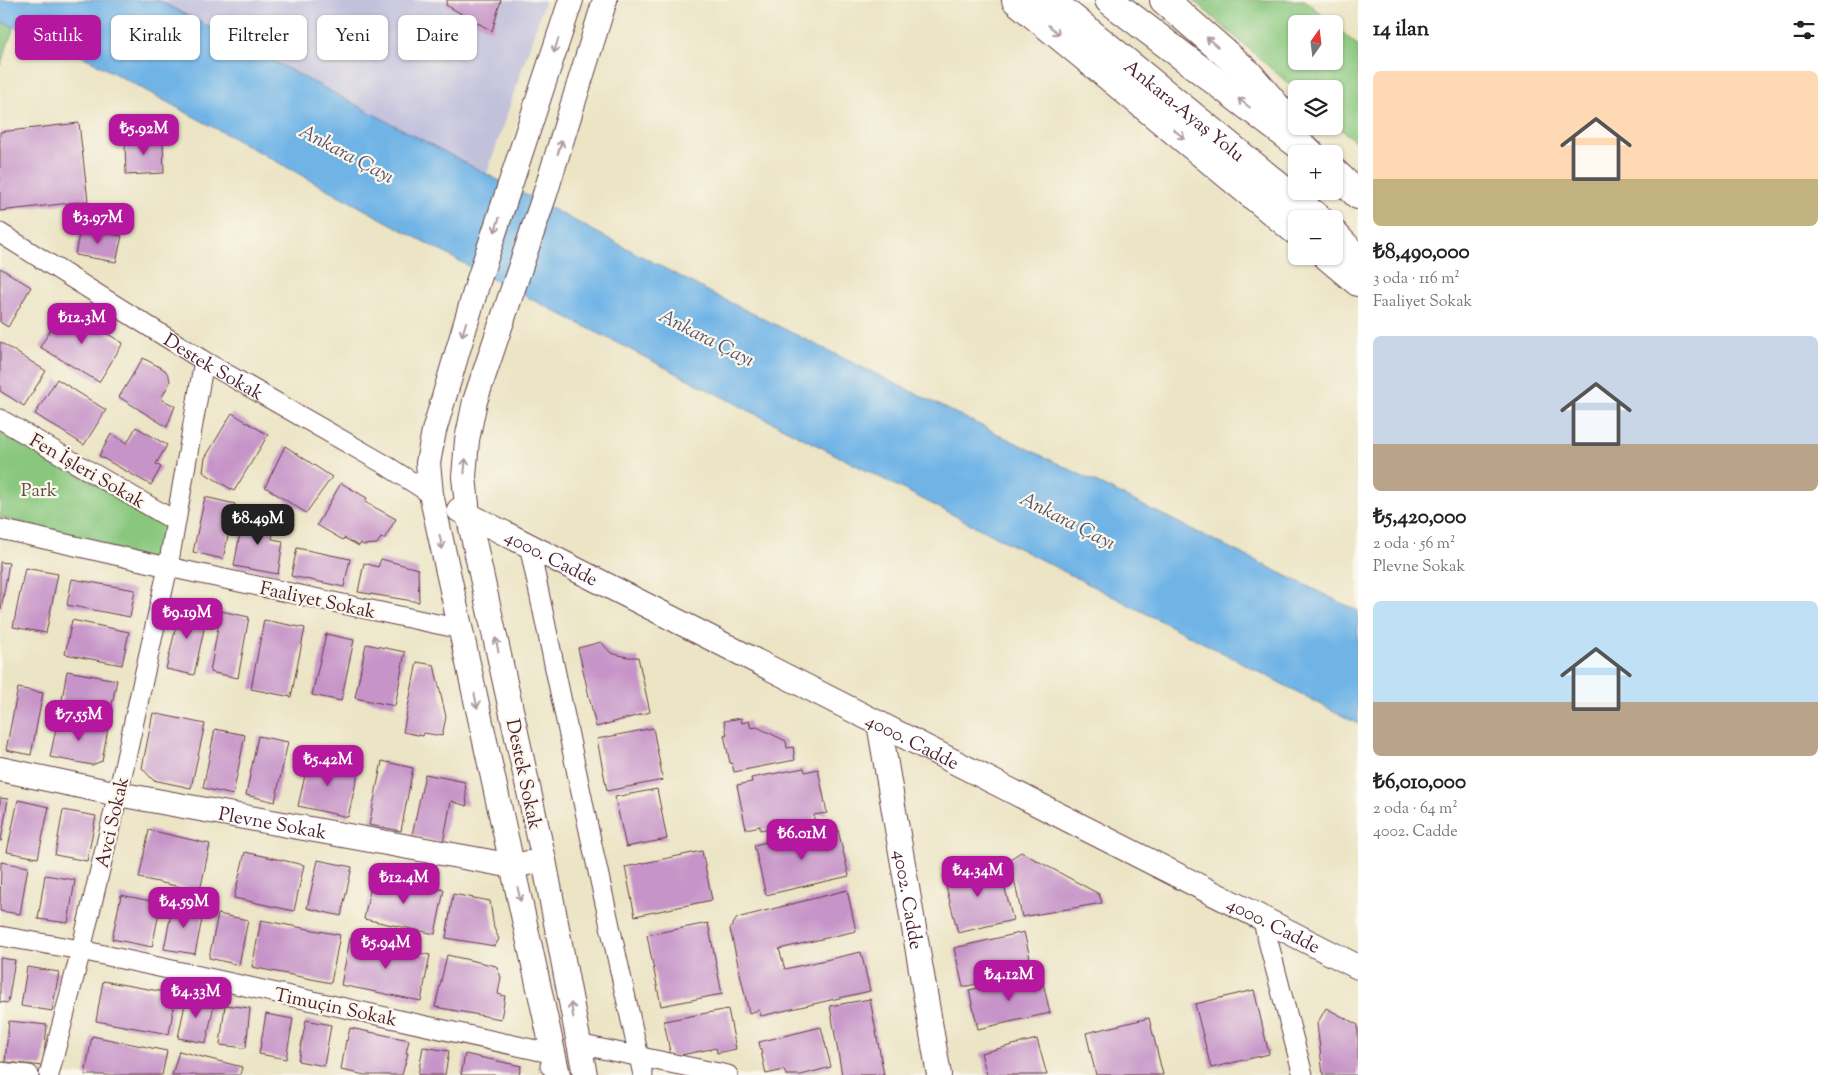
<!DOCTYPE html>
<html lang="tr">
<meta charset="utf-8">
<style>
:root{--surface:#fff;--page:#f2f2f2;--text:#222;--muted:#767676;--accent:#b5179e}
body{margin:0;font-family:"Sorts Mill Goudy",serif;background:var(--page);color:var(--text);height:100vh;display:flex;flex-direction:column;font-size:19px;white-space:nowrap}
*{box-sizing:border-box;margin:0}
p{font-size:16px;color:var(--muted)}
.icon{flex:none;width:28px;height:28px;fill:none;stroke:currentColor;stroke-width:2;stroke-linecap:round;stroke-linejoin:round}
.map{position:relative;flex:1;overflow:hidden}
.drawer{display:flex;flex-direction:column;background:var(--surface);width:475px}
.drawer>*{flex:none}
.top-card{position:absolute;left:15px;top:15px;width:475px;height:45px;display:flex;gap:10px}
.needle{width:32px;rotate:14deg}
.buttons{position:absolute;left:1288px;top:15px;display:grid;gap:10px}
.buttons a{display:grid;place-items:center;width:55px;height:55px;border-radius:8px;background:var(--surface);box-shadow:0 1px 4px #0004;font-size:25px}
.price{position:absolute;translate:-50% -42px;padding:0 11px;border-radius:10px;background:var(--accent);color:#fff;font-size:16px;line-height:32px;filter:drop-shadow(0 1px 2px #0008)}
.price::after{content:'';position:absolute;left:50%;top:30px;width:15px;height:11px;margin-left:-8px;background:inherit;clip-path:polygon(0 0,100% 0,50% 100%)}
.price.on{background:#222;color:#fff}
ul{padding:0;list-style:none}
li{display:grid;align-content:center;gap:10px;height:265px;padding:0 15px}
li span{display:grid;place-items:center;height:155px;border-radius:8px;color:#555}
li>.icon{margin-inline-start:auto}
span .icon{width:90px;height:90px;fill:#fffc;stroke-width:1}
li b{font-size:21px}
h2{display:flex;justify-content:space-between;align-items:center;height:60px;padding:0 15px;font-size:21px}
.tag{padding:0 18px;border-radius:8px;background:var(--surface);box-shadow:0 1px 4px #0004;font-size:18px;line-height:45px}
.tag.on{background:var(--accent);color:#fff}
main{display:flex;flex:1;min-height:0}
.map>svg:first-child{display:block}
</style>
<main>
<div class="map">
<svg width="1358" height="1075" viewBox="0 0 1358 1075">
<rect width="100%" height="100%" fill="#fbf7ec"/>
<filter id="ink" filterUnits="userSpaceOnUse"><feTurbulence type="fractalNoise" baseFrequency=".02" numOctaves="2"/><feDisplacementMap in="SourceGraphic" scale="10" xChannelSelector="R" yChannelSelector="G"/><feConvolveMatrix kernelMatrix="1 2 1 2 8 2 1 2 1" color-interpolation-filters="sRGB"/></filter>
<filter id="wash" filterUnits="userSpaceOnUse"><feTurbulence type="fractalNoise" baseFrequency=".0096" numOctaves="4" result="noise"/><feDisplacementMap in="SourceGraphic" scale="20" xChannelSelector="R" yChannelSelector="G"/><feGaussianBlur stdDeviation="1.12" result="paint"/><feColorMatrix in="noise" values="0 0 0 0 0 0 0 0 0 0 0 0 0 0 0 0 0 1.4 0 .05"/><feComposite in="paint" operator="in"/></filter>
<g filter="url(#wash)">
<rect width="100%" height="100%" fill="#ebe4c5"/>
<path fill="#c2c1dc" d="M158 0H545L487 174Z"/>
<path fill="#89c77e" stroke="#6a7354" d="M1193 0H1305L1332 24H1296V61H1334V25L1358 46V144L1334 123V89L1296 90Z
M0 21 14 27 0 66Z
M0 428 174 530 166 565 0 517Z"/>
<path fill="#6fb4e6" stroke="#5c6a88" d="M0 0H158L715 295 1358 611V724L1233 658 496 281 88 59 0 21Z"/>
<g id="blocks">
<path fill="#c694c8" d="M447 0H501L492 31 446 5Z
M79 123 88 201 0 211V132Z
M163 138 164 173 126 175 125 140Z
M80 229 122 236 116 262 75 255Z
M0 268 31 287 8 327 0 322Z
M64 308 123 343 99 382 40 347Z
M0 342 46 371 24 406 0 391Z
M143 358 165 370 169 376 170 382 161 399 175 406 167 427 119 397Z
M57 379 106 410 84 445 35 414Z
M232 413 268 435 234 491 203 472 205 458Z
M136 427 167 445 156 464 161 467 151 485 99 456 111 434 127 443Z
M285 446 332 477 306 513 265 487Z
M341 483 367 498 365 502 396 519 384 539 381 538 377 544 363 545 361 543 359 546 344 538 343 540 317 525Z
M205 497 235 504 223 559 193 552Z
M243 517 275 521 272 539 283 541 278 574 234 566Z
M297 548 350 559 344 587 291 576Z
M381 559 418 569 419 602 358 592 364 563 378 567Z
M0 562 9 563 1 610H0Z
M25 568 58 574 46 633 13 627Z
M72 579 135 590 130 617 67 605Z
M181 605 208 611 194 675 166 669Z
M221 611 249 617 238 678 210 672Z
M72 620 129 632 122 665 65 654Z
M264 620 305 628 291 697 251 689Z
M326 634 354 640 341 701 312 695Z
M601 642 611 653 627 657H638L650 712 596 727 578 648Z
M366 644 405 652 395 706 355 698Z
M417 662 434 665 446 717 442 736 424 733 423 736 403 732Z
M67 671 117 680 110 714 61 705Z
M18 688 43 693 31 755 6 750Z
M153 713 205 724 191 788 153 780 142 768Z
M741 718 742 723 749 721 751 728 757 727 786 741 787 748 793 747 795 760 734 772 732 763H730L724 735 727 734 724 721Z
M58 719 108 728 102 761 92 765 50 757Z
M653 728 663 780 607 791 597 739Z
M215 729 245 735 233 795 203 788Z
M258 736 288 742 275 802 246 795Z
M309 758 359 769 348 817 298 806Z
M382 761 413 768 401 831 369 825Z
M804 768 805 772 818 769 827 813 814 815V820L760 830V826L746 829 737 785 752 782 751 778Z
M425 774 465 782 467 806 451 801 443 843 412 835Z
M657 789 667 839 626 847 615 797Z
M0 798 8 799 1 841H0Z
M18 800 49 807 38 858 7 852Z
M63 810 96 816 87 861 55 855Z
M837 826 849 876 766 895 754 845Z
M149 830 210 844 200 891 139 878Z
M702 851 712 900 635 916 625 867Z
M245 852 304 865 294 911 234 898Z
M1021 852 1099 894 1102 903 1022 917 1010 859Z
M318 860 352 867 341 916 307 908Z
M1 862 28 867 20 914 0 911Z
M998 862 1013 920 958 933 943 875Z
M45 875 75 880 68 923 38 919Z
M373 876 444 890 435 934 364 919Z
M847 890 856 931 779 949 785 969 861 952 870 991 761 1016 759 1010 749 1013 730 929 737 918Z
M453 894 490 901 494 928 499 939 495 946 446 938Z
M121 895 161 903 152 947 112 939Z
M173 903 204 909 195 954 164 949Z
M218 914 248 920 239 965 209 958Z
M261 920 340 935 331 983 252 967Z
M708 923 722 994 661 1006 647 935Z
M1024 932 1033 971 963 987 954 948Z
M350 939 430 955 421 1001 341 985Z
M447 955 496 966 501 977 498 994 505 996 501 1019 435 1007Z
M0 958 15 960 8 1003 0 1002Z
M27 967 59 972 52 1011 21 1006Z
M1041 974 1050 1013 978 1029 969 990Z
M103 981 176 994 169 1034 96 1021Z
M1254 990 1269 1054 1211 1068 1195 1004Z
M187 994 215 1000 206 1043 178 1038Z
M870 999 884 1075H842L830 1006Z
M225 1005 250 1008 246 1048 220 1045Z
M1326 1008 1358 1025V1075H1323L1317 1024Z
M728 1009 736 1049 717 1053 716 1048 671 1057 664 1021Z
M266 1014 293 1019 286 1059 259 1054Z
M1149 1018 1163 1075H1096L1086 1033Z
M306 1020 331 1025 324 1066 298 1061Z
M9 1021 47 1025 43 1066 5 1062Z
M821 1027 831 1067 801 1075H786L784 1070 766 1074 759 1042Z
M350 1028 409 1040 406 1053H408L402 1075H365L341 1070 346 1040 347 1041Z
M92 1036 167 1051 162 1075H85Z
M1037 1039 1047 1075H987L981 1053Z
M423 1047 449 1051 445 1075H418Z
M179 1051 242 1067 240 1075H172Z
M465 1054 521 1066 519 1075H461Z"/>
</g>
</g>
<g filter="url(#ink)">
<use href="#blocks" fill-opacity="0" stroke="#623d42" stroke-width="1"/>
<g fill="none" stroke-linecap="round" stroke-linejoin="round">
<defs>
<g id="minor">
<path id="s1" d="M0 233 204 361 384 464 431 494"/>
<path d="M0 419 175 521"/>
<path d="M0 529 168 567 461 629"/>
<path d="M529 545 591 840 643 1075"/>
<path d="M1262 918 1303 1075"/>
<path d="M0 936 81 950 554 1054 550 1066"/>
<path d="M578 1044 728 1075"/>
<path d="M0 1072 29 1075"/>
<path d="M49 1075 81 950 118 794 168 567 204 361"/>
</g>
<g id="tertiary">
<path id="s2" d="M459 510 1358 967"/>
<path id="s3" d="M879 723 939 1075"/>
<path id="s4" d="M0 769 118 794 513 866 528 863"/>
<path d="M558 1075 431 494 428 463 434 431 478 282 571 0"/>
<path d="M585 1075 544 860 468 514 464 477 467 440 475 401 545 194 605 0"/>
</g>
<g id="trunk">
<path d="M1016 0 1296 231"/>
<path id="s5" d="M1050 0 1319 219"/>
<path d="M1109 0 1311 154"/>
<path d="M1164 0 1248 73 1293 126"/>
<path d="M1334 172 1358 195"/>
<path d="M1334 234 1358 260"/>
<path d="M1327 256 1358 282"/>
</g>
</defs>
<use href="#minor" stroke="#623d42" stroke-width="21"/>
<use href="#tertiary" stroke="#623d42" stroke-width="26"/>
<use href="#trunk" stroke="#623d42" stroke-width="30"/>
<use href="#minor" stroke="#fff" stroke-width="19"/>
<use href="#tertiary" stroke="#fff" stroke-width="24"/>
<use href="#trunk" stroke="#fff" stroke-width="28"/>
</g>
<defs><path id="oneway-shaft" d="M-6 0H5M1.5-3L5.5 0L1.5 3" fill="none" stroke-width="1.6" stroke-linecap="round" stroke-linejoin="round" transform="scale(1.25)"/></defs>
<g stroke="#ae9aa0">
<use href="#oneway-shaft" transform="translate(1054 30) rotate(39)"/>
<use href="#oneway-shaft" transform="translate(1212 42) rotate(-139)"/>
<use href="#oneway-shaft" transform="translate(556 46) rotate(108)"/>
<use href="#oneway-shaft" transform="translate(1244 103) rotate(-143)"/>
<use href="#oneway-shaft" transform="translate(1179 134) rotate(40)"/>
<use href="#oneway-shaft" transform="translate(560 147) rotate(-72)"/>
<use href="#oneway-shaft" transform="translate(497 225) rotate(108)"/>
<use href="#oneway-shaft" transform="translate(464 329) rotate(107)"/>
<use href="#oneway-shaft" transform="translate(465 466) rotate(-85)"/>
<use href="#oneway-shaft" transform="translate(441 542) rotate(78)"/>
<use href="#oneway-shaft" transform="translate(497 645) rotate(-102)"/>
<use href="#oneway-shaft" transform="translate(476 701) rotate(78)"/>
<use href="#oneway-shaft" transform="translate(519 894) rotate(78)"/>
<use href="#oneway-shaft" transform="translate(572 1010) rotate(-100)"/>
</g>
</g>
<g text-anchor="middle" stroke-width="4.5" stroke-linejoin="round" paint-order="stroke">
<g font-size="19" fill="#4a1f2b" stroke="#fbf7ec">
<text dy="7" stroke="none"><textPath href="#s5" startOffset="174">Ankara-Ayaş Yolu</textPath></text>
<text dy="7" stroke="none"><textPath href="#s1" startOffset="252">Destek Sokak</textPath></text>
<text transform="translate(88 470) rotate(30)" y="7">Fen İşleri Sokak</text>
<text dy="7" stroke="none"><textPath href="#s2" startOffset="104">4000. Cadde</textPath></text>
<text transform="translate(318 599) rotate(12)" y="7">Faaliyet Sokak</text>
<text dy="7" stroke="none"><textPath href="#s2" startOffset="509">4000. Cadde</textPath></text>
<text transform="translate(525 774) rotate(78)" y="7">Destek Sokak</text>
<text transform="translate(111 822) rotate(-77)" y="7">Avci Sokak</text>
<text dy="7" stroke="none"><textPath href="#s4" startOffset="278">Plevne Sokak</textPath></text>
<text dy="7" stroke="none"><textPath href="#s3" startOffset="179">4002. Cadde</textPath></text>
<text dy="7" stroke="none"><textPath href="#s2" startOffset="914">4000. Cadde</textPath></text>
<text transform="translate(336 1006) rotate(12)" y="7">Timuçin Sokak</text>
</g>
<g font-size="19" fill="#5d5144" stroke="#fbf7ec">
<text x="39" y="496">Park</text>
</g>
<g font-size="20" font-style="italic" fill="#57536c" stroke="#fbf7ec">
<text transform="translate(347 153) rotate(28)" y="7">Ankara Çayı</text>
<text transform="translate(707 337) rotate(27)" y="7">Ankara Çayı</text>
<text transform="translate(1068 520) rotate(27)" y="7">Ankara Çayı</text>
</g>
</g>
</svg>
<div class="buttons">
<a><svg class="needle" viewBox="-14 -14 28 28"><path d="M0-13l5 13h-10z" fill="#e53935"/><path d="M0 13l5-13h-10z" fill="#767676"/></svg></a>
<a><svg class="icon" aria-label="layers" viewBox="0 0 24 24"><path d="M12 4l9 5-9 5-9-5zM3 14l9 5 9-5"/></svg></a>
<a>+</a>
<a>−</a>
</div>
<b class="price" style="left:144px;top:156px">₺5.92M</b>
<b class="price" style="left:98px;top:245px">₺3.97M</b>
<b class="price" style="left:82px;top:345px">₺12.3M</b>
<b class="price on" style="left:258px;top:546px">₺8.49M</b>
<b class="price" style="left:187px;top:640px">₺9.19M</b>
<b class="price" style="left:79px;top:742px">₺7.55M</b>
<b class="price" style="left:328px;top:787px">₺5.42M</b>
<b class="price" style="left:802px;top:861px">₺6.01M</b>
<b class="price" style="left:978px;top:898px">₺4.34M</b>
<b class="price" style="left:404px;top:905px">₺12.4M</b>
<b class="price" style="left:184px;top:929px">₺4.59M</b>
<b class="price" style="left:386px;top:970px">₺5.94M</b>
<b class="price" style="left:1009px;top:1002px">₺4.12M</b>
<b class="price" style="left:196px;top:1019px">₺4.33M</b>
<div class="top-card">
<a class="tag on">Satılık</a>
<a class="tag">Kiralık</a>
<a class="tag">Filtreler</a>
<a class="tag">Yeni</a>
<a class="tag">Daire</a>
</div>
</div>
<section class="drawer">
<h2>14 ilan<svg class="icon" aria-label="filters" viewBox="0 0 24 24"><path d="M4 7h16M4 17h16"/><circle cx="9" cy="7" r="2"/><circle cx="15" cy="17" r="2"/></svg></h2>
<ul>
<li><span style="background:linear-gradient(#ffd9b3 70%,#c2b280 0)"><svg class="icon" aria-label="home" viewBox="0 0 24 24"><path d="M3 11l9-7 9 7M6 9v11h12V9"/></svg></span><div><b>₺8,490,000</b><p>3 oda · 116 m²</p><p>Faaliyet Sokak</p></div></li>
<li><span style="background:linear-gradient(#c9d6e8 70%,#b9a48a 0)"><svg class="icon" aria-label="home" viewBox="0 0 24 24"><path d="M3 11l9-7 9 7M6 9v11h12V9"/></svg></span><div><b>₺5,420,000</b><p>2 oda · 56 m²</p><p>Plevne Sokak</p></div></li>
<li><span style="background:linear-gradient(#bfe0f5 65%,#b9a48a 0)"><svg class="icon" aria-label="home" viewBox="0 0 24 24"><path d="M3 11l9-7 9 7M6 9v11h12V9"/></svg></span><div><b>₺6,010,000</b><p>2 oda · 64 m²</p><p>4002. Cadde</p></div></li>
</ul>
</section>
</main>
